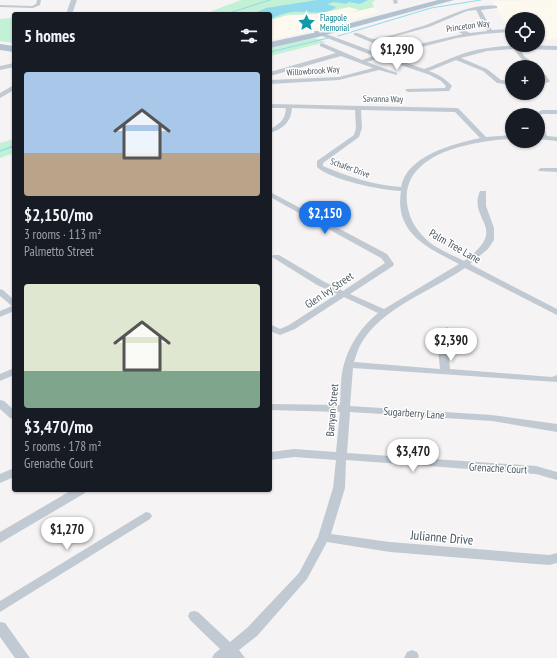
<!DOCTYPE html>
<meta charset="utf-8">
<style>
:root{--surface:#171b24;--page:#242831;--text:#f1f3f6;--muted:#9ea1a6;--accent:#1a73e8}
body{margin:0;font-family:"PT Sans Narrow",sans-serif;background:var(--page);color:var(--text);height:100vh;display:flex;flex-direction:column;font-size:15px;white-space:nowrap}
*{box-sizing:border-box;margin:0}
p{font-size:13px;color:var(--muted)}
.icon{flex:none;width:22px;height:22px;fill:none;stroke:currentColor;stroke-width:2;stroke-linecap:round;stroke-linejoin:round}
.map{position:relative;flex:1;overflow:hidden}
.side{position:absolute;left:12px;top:12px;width:260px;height:480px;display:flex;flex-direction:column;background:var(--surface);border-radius:4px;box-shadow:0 1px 3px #0004}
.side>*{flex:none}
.fabs{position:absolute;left:505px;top:12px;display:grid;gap:8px}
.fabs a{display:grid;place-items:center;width:40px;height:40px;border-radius:50%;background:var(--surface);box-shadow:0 1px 3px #0004;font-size:20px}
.price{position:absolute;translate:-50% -34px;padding:0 9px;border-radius:14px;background:#fff;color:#222;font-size:13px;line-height:26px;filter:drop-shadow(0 1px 2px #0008)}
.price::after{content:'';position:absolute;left:50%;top:24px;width:12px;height:9px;margin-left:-6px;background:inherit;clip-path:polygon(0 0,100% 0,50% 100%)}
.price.on{background:var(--accent);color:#fff}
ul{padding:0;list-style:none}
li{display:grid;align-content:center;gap:8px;height:212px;padding:0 12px}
li span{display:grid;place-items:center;height:124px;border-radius:4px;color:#555}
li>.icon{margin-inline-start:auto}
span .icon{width:72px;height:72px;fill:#fffc;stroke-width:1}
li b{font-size:17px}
h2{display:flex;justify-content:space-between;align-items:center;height:48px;padding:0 12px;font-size:17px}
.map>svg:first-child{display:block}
</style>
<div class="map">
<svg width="557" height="658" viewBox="0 0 557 658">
<rect width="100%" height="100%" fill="#f5f3f3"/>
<path fill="#fdf9ef" d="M557 0V39H538V19H512V33L492 1Z
M351 7 364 9 372 8 382 11 308 32 270 40V20L288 15 316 14Z"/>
<path fill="#c3f1d5" d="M241 0H375L372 3 374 7 350 13 359 10 349 7 316 14 288 15 270 20V14H204Z
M14 18V43L0 41V19Z
M315 38 326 42 270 56V48Z
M14 139V153L0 158V143Z"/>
<path fill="#90daee" d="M317 0H368L360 4 348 2 347 4 334 2 327 4 336 7C327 16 304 11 292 12 284 13 277 16 270 19V14H253L266 8Z"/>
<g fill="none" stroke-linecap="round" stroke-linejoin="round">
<path stroke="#90daee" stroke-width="1" d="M226 14 270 0
M338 36 431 8 481 0
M270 52 328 38"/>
<path stroke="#90daee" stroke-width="1.5" d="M0 151 14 146"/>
<path fill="#c1cad2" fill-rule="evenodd" d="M37 0H41L40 5 33 8 0 7V5L32 6 36 4Z
M393 0H397L398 3 394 4Z
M497 6V8L481 10 492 30 509 29 512 31 511 32 483 34 457 38 386 56 424 69C441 63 458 54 476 50 503 44 530 45 557 46V50L520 49 524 56 540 68 550 81 549 82 538 86V82L543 80 538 73V67C527 67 520 58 514 49L487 51 461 58 487 69 501 80 512 81V85L497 83 483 71 456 60 429 71C438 74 446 79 452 86L449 91 408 92 405 90 406 89 445 88 446 86 441 81 430 75 380 58 367 62 397 73V75L379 70 339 80 270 84V80L339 77 373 68 341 56 270 76V72L336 53 320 46V44L322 43 362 60 374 56 314 33V31H318L380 54 392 51 354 35V33C361 32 368 39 375 39 388 37 413 29 426 25 450 16 471 3 497 6ZM476 10 487 31 470 33 454 26 452 27V29L463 34 398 49 378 41 429 27 467 11Z
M14 63V67L0 70V66Z
M14 85V90L0 98V93Z
M270 104 457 108 459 109 486 137 512 135V139C474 141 402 152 407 203 409 220 417 231 429 242 439 250 453 255 464 261 511 227 467 221 480 191H486V206L494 228V240L488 249 470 264 557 309V315L465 268C432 291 383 307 362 342 358 348 356 356 354 362L440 369 438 348 442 330 447 327 452 330 448 348 450 369 552 377 557 375V382L353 368 350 406 492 415 557 424V432L492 421 350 412 347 453 536 466 557 472V480L536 474 346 460 345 488 331 534 390 542 549 555 557 553V563L549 565 390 552 327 542 307 579 257 636 239 650 245 658H212L214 654 220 649 190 620 188 616 190 612 194 611 198 612 230 642 247 628 299 573 318 537 333 488 336 460 294 457 270 460V452L294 449 336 452 340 412 270 410V404L340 405C341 392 340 377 344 364 349 345 362 326 378 313L344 297 295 329 280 335 270 331V324L280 329 289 325 337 294 317 285 272 257 273 255H279L323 281 343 291 385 263 381 258 270 197V192L387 254 394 264 393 266 350 294 384 309 459 264C428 248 394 233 401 191 380 190 331 180 317 167V161L354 135 356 128 355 110 292 108C291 122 283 129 270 133V129C280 124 285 120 286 108H270ZM361 110 455 112 480 138C454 144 407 155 401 187 374 185 349 177 323 166V163L359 137 362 128Z
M542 110H557V114H543L538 116V115H533Z
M538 118 541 120 547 136 557 137V141L538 139V135H540L538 130Z
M541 168H557V172L539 171 538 170Z
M0 289 3 290 14 300V311L0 317V311L12 306 0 296Z
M14 368V375L0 381V374Z
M0 400 4 401 14 410V419L10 418 0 409Z
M14 468V477L0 483V474Z
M72 490H87L85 493 0 543V532Z
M146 512 150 513 152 516 150 519 0 612V601Z
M0 622 5 623 30 658H15L0 637Z
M412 650 417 652 419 656 418 658H404L407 652Z"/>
<path fill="#c1cbd6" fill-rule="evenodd" d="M71 0H77L72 14H66Z"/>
<path fill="#b3c2d1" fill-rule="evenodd" d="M438 0H454L318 37 270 48V42L313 33Z
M0 44 14 46V52L0 50Z"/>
</g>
<defs>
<symbol id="sight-bare" viewBox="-9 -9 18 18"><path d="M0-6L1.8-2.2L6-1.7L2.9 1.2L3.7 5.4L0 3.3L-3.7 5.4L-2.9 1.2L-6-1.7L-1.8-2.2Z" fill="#0f9aa8" stroke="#fff" stroke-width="2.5" paint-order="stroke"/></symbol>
</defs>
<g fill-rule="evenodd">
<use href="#sight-bare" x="294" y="10" width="25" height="25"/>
</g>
<g text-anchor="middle" stroke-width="3" stroke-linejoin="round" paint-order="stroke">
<g font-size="9" fill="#0d838f" stroke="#fff" text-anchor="start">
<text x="320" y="21">Flagpole<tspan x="320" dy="10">Memorial</tspan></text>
</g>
<g font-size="9" fill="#4a5661" stroke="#fff">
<text transform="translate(468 26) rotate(-8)" y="3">Princeton Way</text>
<text transform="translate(313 71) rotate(-4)" y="3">Willowbrook Way</text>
<text transform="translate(383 99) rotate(1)" y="3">Savanna Way</text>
<text transform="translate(350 168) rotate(20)" y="3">Schafer Drive</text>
</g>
<g font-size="11" fill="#4a5661" stroke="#fff">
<text transform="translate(455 246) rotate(30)" y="4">Palm Tree Lane</text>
<text transform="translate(329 290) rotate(-34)" y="4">Glen Ivy Street</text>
<text transform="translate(332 410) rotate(-85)" y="4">Banyan Street</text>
<text transform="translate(414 413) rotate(4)" y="4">Sugarberry Lane</text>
<text transform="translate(498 468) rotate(3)" y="4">Grenache Court</text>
</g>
<g font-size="13" fill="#4a5661" stroke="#fff">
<text transform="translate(442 537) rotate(5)" y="5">Julianne Drive</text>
</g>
</g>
</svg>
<div class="fabs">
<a><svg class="icon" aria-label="locate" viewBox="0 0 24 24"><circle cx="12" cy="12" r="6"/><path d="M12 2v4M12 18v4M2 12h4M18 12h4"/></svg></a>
<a>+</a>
<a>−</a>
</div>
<b class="price" style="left:397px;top:71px">$1,290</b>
<b class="price on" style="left:325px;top:235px">$2,150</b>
<b class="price" style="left:451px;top:362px">$2,390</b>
<b class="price" style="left:413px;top:473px">$3,470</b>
<b class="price" style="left:67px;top:551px">$1,270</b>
<section class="side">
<h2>5 homes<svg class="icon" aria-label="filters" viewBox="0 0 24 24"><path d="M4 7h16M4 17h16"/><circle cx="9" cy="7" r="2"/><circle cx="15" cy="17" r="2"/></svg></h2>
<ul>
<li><span style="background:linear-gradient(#a9c7e8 65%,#b9a48a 0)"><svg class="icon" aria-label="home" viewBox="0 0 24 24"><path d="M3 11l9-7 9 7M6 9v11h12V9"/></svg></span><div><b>$2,150/mo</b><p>3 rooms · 113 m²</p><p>Palmetto Street</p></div></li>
<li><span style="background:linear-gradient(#dfe7d0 70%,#7fa58c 0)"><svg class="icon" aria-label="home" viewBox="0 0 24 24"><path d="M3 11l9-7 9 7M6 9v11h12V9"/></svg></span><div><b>$3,470/mo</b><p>5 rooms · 178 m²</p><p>Grenache Court</p></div></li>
</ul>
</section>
</div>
